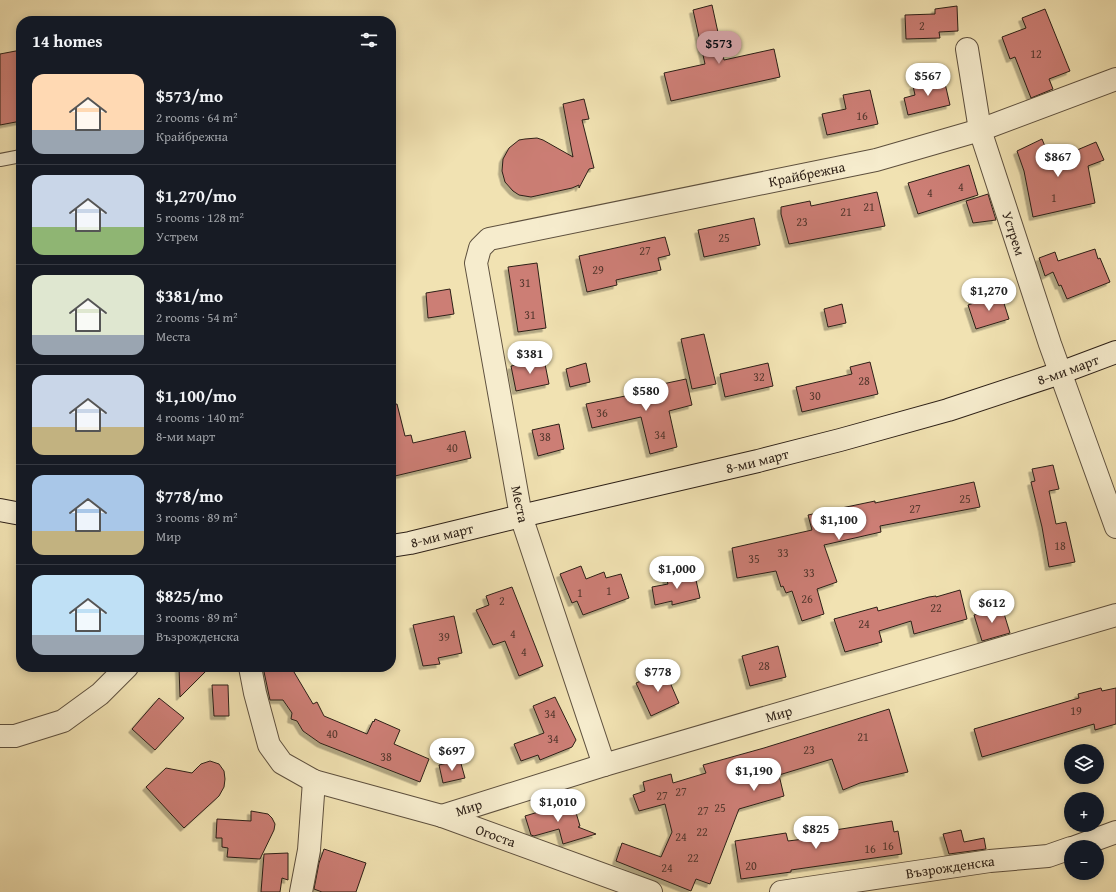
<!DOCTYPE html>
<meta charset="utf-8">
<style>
:root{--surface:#171b24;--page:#242831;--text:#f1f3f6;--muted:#9ea1a6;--line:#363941;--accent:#c59692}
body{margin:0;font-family:"Gentium Book Plus",serif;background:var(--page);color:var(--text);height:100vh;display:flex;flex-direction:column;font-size:15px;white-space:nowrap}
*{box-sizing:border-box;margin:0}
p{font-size:13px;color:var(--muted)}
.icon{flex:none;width:22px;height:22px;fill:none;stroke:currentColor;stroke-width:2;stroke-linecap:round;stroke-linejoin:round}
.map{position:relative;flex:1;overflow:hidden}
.side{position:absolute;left:16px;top:16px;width:380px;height:656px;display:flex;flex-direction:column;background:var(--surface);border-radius:16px;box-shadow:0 2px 10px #0003}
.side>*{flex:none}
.buttons{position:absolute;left:1064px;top:744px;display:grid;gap:8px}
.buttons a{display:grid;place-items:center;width:40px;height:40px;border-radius:50%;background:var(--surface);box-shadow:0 2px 10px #0003;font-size:20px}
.price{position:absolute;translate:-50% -34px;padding:0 9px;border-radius:14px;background:#fff;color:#222;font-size:13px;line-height:26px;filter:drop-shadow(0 1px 2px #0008)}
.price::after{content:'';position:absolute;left:50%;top:24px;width:12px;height:9px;margin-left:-6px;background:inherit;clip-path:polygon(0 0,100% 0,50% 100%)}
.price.active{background:var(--accent);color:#111}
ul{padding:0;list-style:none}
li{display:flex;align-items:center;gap:12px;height:100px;padding:0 16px}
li+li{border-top:1px solid var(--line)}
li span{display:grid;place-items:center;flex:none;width:112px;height:80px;border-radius:12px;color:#555}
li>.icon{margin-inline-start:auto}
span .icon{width:48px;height:48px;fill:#fffc;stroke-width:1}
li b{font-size:17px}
h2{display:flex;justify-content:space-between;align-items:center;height:48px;padding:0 16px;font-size:17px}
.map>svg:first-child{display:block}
</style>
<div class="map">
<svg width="1116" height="892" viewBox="0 0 1116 892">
<defs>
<filter id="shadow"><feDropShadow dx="-3.5" dy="3.5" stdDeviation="0" flood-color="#0004"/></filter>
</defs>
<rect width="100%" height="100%" fill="#f1e2b2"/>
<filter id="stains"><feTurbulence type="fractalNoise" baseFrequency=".005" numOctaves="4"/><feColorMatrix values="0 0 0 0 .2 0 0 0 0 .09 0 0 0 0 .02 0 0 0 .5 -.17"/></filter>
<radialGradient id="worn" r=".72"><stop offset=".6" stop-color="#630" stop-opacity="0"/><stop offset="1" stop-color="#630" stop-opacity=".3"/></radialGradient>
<path fill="#cc7e75" stroke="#2d2017" filter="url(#shadow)" d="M712 5 724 60 774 49 780 77 671 101 664 73 705 64 693 10Z
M957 6 958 31 939 32 940 38 906 39 905 15 935 14V9Z
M1045 9 1070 71 1049 79 1053 89 1031 98 1015 57 1010 59 1002 37 1026 28 1022 18Z
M21 50V121L0 125V54Z
M944 79 950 105 908 115 904 98 915 95 913 86Z
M870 90 878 124 827 135 822 114 846 109 843 95Z
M584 99 589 119 582 120 594 168 589 169 579 188V185L572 188 531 197 519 195 513 191 505 182 502 171 503 159 509 148 519 140 525 139 537 138 543 140 573 157 563 104Z
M1042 139 1051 161 1096 142 1104 160 1088 166 1095 203 1033 217 1024 171 1017 151Z
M969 165 978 195 918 214 908 183Z
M877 192 885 226 789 244 781 214V207L810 201 811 206Z
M988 194 996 220 973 223 966 201Z
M754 218 760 245 704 257 698 230Z
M665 237 670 255 658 258 661 270 616 280 617 285 587 292 579 256Z
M1095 249 1098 259 1100 258 1110 282 1067 299 1061 285 1059 286 1053 272 1045 276 1039 258 1055 252 1058 261Z
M537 263 546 328 518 332 508 267Z
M450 289 454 314 428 318 426 293Z
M1001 294 1009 319 976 329 968 305Z
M842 304 846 323 828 327 824 309Z
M704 334 716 384 692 389 681 339Z
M544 359 549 384 516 391 511 366Z
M870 362 878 394 802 412 796 387 852 374 850 367Z
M586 363 590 382 570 387 566 369Z
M768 363 773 386 725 397 720 374Z
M686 379 692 405 669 411 677 447 650 454 641 417 592 428 586 404 640 393 639 389Z
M397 404 405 436 411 435 413 443 465 431 471 458 395 476 391 458V405Z
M559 424 564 449 538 456 532 430Z
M1053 465 1059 489 1049 491 1056 524 1066 522 1075 562 1049 567 1042 527 1031 482 1035 481 1032 469Z
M974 482 980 507 880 526 881 532 824 545 837 582 817 589 824 614 802 621 792 591 786 593 783 586 781 587 776 571 737 578 732 548 812 530 808 515 875 501V503Z
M581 566 586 579 604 572 606 578 621 574 629 598 583 615 577 601 572 603 560 574Z
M694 571 700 598 672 605V601L655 605 652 587 668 584 666 578Z
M512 587 543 666 519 676 505 641 493 645 476 610 489 605 486 596Z
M960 590 967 619 914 634 911 621 879 631 882 642 845 652 834 619 877 607 878 611 929 597 936 596V597Z
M1002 607 1010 633 982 641 974 615Z
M454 616 462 653 438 658 440 664 423 666 413 625Z
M778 646 786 677 750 686 742 656Z
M179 667H210L180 697Z
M263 667H291L313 704 317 702 324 716 367 734 373 721 374 722 375 719 400 730 394 744 429 759 420 782 320 743 303 731 297 721 291 719 292 713 283 700H270Z
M665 671 679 703 651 716 636 683Z
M212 685H228L229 716H214Z
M1101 688 1102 691 1116 688V724L1095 730 1094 724 982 757 974 729 1079 698 1078 694Z
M555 697 576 740 572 747 540 760 538 755 521 761 514 744 544 733 533 706Z
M159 698 184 718 155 750 132 729Z
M889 709 908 772 860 783 843 790 832 759 779 775 784 796 739 809 710 884 696 879 691 891 616 861 622 843 661 857 672 832 665 804 639 811 633 795 645 791 643 782 671 774 673 783 706 773 703 765 764 748Z
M460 760 465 778 443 783 439 765Z
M210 761 219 764 224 771 225 779 224 787 219 796 184 828 146 787 166 768 192 773 201 764Z
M565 804 567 808 574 806 580 826 578 827 596 834 563 844 559 829 534 836 531 835 525 816Z
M251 811 268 814 272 818 275 824 274 830 260 859 227 857 228 848 222 847V838H216L217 819 251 821Z
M892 821 894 832 898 831 902 854 791 870V872L741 879 735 841 786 833 788 841 836 835 835 830Z
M961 830 964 842 984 838 986 849 949 854 943 834Z
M324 849 366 863 356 892H322L314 889 319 863Z
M288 853V880L282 878 280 892H261L264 854Z"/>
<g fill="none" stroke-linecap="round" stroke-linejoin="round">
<defs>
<path id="service" d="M0 160 21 156"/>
<g id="minor">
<path id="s1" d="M967 49 980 130 1050 344 1116 527"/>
<path id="s2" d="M250 667 255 693 269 745 282 763 314 781 442 816 651 892"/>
<path d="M0 736H15L63 721 100 694 127 667"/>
<path id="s3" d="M604 765 521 516 476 263 480 248 489 239 876 160 980 130 1116 79"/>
<path id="s4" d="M442 816 604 765 1116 615"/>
<path d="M1075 847 1116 832"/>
<path d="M301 892 309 850 314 781"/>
<path id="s5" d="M781 892 990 861 1048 856 1071 848"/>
</g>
<g id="secondary">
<path d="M0 510 21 514"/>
<path id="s6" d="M391 546 410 543 521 516 758 461 840 440 948 410 1060 373 1116 352"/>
</g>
</defs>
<use href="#service" stroke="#5e503e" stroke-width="14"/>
<use href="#minor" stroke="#5e503e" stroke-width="24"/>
<use href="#secondary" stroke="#2d2017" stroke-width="24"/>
<use href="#service" stroke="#f6eccd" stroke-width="12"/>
<use href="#minor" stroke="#f6eccd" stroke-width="22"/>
<use href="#secondary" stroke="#f6eccd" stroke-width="22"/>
</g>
<g text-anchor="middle" stroke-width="3" stroke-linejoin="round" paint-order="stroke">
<g font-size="12" fill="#55382e">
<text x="922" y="30">2</text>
<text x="1036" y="58">12</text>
<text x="862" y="120">16</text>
<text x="961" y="191">4</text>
<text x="930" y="197">4</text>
<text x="1054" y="202">1</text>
<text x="869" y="211">21</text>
<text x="846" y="216">21</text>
<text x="802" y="226">23</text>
<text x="724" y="242">25</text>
<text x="645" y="255">27</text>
<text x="598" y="274">29</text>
<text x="525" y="287">31</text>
<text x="530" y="319">31</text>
<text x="759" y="381">32</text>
<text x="864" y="385">28</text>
<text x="815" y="400">30</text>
<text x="602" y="417">36</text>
<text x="660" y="439">34</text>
<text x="545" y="441">38</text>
<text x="452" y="452">40</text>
<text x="965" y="503">25</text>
<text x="915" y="513">27</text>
<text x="1060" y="550">18</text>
<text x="783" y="557">33</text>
<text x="754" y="563">35</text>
<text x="809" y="577">33</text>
<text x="609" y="595">1</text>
<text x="580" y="597">1</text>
<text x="807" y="603">26</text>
<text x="502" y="605">2</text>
<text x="936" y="612">22</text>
<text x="864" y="628">24</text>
<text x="513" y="638">4</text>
<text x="444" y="641">39</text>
<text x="524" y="656">4</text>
<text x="764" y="670">28</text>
<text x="1076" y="715">19</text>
<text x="550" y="718">34</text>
<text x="332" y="738">40</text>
<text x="863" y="741">21</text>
<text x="553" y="743">34</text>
<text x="809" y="754">23</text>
<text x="386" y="761">38</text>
<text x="681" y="796">27</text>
<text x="662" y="800">27</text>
<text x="720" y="812">25</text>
<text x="703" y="815">27</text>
<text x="702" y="836">22</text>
<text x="681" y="841">24</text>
<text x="888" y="850">16</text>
<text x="870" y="853">16</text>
<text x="693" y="862">22</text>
<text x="751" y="870">20</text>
<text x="667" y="872">24</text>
</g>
<g font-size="14" fill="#2d2017" stroke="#f6eccd">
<text dy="5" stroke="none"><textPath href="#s3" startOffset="872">Крайбрежна</textPath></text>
<text dy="5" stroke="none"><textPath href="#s1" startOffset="191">Устрем</textPath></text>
<text dy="5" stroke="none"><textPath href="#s6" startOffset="700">8-ми март</textPath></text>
<text dy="5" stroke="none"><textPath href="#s6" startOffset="376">8-ми март</textPath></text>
<text transform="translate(520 504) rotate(78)" y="5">Места</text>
<text dy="5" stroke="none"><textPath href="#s6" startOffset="52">8-ми март</textPath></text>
<text dy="5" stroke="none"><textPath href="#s4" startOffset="352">Мир</textPath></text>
<text dy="5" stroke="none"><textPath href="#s4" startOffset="28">Мир</textPath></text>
<text dy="5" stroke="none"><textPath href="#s2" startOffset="329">Огоста</textPath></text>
<text dy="5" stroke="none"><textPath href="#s5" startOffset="171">Възрожденска</textPath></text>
</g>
</g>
<rect width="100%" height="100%" filter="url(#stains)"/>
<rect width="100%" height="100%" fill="url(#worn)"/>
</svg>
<div class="buttons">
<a><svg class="icon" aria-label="layers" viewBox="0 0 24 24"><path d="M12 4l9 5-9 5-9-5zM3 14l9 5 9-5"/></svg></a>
<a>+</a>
<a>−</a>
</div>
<b class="price active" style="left:719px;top:65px">$573</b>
<b class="price" style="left:928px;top:97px">$567</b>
<b class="price" style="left:1058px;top:178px">$867</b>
<b class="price" style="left:989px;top:312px">$1,270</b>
<b class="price" style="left:530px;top:375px">$381</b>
<b class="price" style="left:646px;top:412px">$580</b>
<b class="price" style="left:839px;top:541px">$1,100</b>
<b class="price" style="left:677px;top:590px">$1,000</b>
<b class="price" style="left:992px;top:624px">$612</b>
<b class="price" style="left:658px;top:693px">$778</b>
<b class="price" style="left:452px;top:772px">$697</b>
<b class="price" style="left:754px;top:792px">$1,190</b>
<b class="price" style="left:558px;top:823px">$1,010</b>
<b class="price" style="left:816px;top:850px">$825</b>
<section class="side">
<h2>14 homes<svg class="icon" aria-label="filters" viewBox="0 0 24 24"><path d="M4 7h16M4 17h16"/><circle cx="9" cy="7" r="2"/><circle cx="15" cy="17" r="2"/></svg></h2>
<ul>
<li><span style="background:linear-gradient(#ffd9b3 70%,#9aa5b1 0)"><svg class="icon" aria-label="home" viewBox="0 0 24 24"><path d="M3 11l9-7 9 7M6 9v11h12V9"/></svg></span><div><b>$573/mo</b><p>2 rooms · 64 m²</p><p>Крайбрежна</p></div></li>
<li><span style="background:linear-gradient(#c9d6e8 65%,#8fb573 0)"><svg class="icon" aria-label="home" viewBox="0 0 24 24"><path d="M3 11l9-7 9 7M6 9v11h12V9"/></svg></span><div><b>$1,270/mo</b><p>5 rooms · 128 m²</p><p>Устрем</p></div></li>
<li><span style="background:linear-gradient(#dfe7d0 75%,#9aa5b1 0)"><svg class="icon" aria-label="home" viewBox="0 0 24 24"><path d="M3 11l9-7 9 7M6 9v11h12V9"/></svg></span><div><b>$381/mo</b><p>2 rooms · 54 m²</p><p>Места</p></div></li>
<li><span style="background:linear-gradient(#c9d6e8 65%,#c2b280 0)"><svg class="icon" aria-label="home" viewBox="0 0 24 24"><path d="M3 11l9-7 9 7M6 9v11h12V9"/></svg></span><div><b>$1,100/mo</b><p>4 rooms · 140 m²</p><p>8-ми март</p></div></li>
<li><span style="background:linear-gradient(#a9c7e8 70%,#c2b280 0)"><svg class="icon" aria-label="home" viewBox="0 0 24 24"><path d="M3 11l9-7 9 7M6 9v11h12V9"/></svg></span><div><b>$778/mo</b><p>3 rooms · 89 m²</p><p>Мир</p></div></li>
<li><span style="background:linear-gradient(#bfe0f5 75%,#9aa5b1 0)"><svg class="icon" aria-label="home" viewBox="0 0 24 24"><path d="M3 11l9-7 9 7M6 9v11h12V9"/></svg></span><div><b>$825/mo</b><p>3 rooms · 89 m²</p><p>Възрожденска</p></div></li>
</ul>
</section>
</div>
